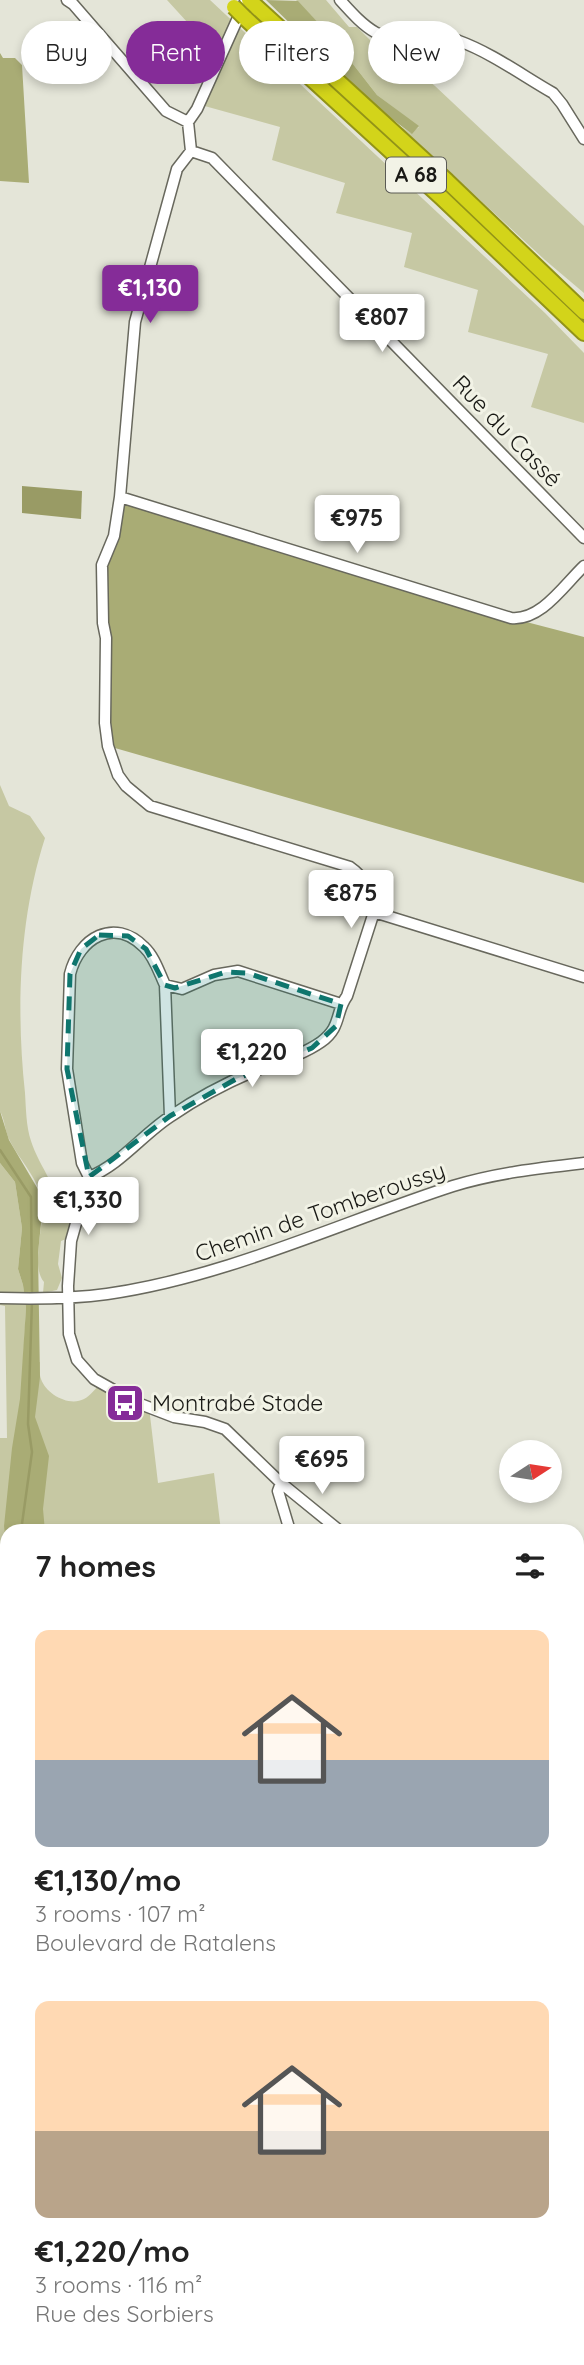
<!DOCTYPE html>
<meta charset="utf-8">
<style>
:root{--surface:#fff;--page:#f2f2f2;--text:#222;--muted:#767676;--accent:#852c98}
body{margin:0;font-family:Quicksand,sans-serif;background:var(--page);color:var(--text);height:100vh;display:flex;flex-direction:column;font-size:26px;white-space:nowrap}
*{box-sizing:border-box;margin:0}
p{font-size:23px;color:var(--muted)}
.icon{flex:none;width:38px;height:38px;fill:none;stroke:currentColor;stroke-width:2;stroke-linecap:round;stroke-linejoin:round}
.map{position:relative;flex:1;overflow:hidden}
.panel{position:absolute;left:0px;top:1524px;width:584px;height:842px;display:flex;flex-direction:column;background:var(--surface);border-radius:21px 21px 0 0;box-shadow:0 4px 10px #0003}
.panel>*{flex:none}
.guide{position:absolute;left:21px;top:21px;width:542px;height:63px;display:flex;gap:14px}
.needle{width:46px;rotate:78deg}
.tools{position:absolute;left:499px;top:1440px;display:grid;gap:14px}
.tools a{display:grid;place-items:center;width:63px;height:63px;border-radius:50%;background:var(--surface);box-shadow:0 4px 10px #0003;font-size:35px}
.price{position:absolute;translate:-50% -60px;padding:0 16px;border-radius:7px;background:#fff;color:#222;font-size:23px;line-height:46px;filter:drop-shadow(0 2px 4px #0008)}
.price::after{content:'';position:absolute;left:50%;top:42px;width:21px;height:16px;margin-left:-10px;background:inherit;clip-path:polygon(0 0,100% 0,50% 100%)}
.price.active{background:var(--accent);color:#fff}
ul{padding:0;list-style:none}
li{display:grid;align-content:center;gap:14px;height:371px;padding:0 35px}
li span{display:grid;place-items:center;height:217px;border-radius:14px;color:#555}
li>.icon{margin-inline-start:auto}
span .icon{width:126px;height:126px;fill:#fffc;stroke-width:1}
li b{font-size:30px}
h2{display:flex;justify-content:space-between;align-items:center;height:84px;padding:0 35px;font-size:30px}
.chip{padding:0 24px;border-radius:32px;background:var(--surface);box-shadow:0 4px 10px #0003;font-size:24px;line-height:63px}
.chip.active{background:var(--accent);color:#fff}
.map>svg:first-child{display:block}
</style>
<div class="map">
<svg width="584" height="2365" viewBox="0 0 584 2365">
<rect width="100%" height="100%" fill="#e4e5d8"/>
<path fill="#c6c8a3" d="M167 0H210L545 313 584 353V423L531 407 548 354 468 332 478 290 404 267 412 233 336 213 345 183 272 160 280 127 201 105 219 57Z
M296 0H326L349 27H357L375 45 390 47 435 86 584 226V293L545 260 400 126 411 133 419 127 377 95 335 41Z
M0 785 9 806 30 816 45 838C19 919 16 1009 25 1093 26 1108 26 1126 31 1141 35 1154 43 1167 49 1179L71 1177V1182H74V1185H70L68 1198 75 1199 66 1239 61 1241 58 1264 62 1278 57 1290 43 1293 44 1282C30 1266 45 1224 42 1203 40 1180 20 1161 10 1141 5 1132 5 1120 0 1111Z
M0 1163 15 1182 22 1228 18 1269 23 1285 26 1308 23 1364 40 1362C40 1368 39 1374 41 1379 46 1394 69 1407 84 1399 90 1396 96 1388 101 1383L149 1407 158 1483 214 1473 221 1531H7V1925L0 1924V1438H7L5 1306 0 1305Z
M0 2022 7 2025V2093H0Z"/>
<path fill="#a9ac75" d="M266 0 298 1 335 41 377 95 419 126 412 134 376 107Z
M0 53 3 58H15L22 65 29 183 0 181Z
M120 497 511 618 584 637V883L108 746 102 565Z
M0 1111 9 1140 39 1191 43 1204 38 1253 40 1377 35 1417 49 1456 43 1509 45 1531H7V1925L0 1924V1573L7 1551 4 1526 12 1448 20 1399 26 1308 23 1285 18 1269 22 1228 15 1182 0 1163Z"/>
<path fill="#999b65" d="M22 486 82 491 81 519 22 513Z"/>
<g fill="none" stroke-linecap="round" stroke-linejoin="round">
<path stroke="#999b65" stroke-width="2.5" d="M0 1150 31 1197 32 1295
M21 1531 32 1452 28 1424 32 1301
M0 1623 7 1593
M0 1785 1 1856 7 1916
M104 2359 105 2365"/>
<defs>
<path id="minor" d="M67 0 73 4 166 111 188 122
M246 0 197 109 188 122 191 151 177 169 135 322 120 497 114 536 102 565 103 623 106 638 105 723 108 746 118 775 126 786 150 806 350 867C366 878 373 892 374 912L584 977
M340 0C366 29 381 44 422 40 435 38 447 36 459 41 492 53 523 76 553 93L562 104 584 139
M191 151 212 158 584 538
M120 497 511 618C541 621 564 585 584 566
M165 985 170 1116
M89 1177 82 1163 67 1069 70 974C79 938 114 917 144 947 154 956 159 972 165 985L182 989 214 975 238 971 341 1004
M89 1177 71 1241 68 1286 69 1334 77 1360 94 1379 135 1402 174 1417 205 1422 225 1429 281 1483 340 1531
M89 1177C120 1165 143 1134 171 1116 196 1099 224 1084 252 1072 274 1063 301 1056 321 1042 342 1027 335 1012 347 996L374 912
M0 1298C35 1299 71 1299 107 1294 226 1277 339 1223 453 1186 495 1173 540 1168 584 1163
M281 1483 278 1491 290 1531
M578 1847 584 1834
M0 1924 7 1925
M578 2020 584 2022
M578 2284 584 2290"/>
<path id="highway" d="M249 0 447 181 584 312
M245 18 441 197 584 333"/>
</defs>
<use href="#minor" stroke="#68685d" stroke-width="13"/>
<use href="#highway" stroke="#929318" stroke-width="18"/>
<use href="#minor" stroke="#fff" stroke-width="10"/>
<use href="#highway" stroke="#d3d41a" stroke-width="14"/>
<defs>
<path id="rail" d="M0 2007 7 2011
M578 2092 584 2090"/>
</defs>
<use href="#rail" stroke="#383833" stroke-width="5"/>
<use href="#rail" stroke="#f2f3e6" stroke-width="2.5" stroke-dasharray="8" stroke-linecap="butt"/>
<defs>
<path id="highway-bridge" d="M234 7 245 18"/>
</defs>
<use href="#highway-bridge" stroke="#929318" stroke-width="18" stroke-linecap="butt"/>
<use href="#highway-bridge" stroke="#d3d41a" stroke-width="14"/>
</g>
<path fill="#0f766e" fill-opacity="0.2" stroke="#0f766e" stroke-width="5" stroke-dasharray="14 9" stroke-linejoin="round" d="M99 935 128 936 146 949 165 985 175 988 226 972 247 973 341 1004 336 1026 312 1048 236 1079 170 1116 89 1177 67 1069 70 974 81 949Z"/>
<defs>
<symbol id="bus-square" viewBox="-11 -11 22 22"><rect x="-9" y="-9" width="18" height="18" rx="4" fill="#852c98" stroke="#f2f3e6"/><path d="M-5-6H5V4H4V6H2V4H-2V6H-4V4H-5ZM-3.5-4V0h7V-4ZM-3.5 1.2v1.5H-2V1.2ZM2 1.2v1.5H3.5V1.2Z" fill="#fff"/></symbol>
</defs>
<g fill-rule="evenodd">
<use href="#bus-square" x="103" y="1381" width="44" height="44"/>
</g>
<g text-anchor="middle" stroke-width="6" stroke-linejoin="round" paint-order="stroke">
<rect fill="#f2f3e6" stroke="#5a5a54" stroke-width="2" x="386" y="157.5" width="60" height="35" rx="5"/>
<g font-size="21" font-weight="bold" fill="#191915">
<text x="416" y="182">A 68</text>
</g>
<g font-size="23" fill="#191915" stroke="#f2f3e6">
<text transform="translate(507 431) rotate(46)" y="8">Rue du Cassé</text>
<text transform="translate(320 1212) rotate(-19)" y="8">Chemin de Tomberoussy</text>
</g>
<g font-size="23" fill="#191915" stroke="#f2f3e6" text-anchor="start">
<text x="152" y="1411">Montrabé Stade</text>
</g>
</g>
</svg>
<div class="tools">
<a><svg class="needle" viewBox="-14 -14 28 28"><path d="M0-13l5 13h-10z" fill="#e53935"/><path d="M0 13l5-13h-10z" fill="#767676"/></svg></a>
</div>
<b class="price active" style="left:150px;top:325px">€1,130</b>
<b class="price" style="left:382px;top:354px">€807</b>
<b class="price" style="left:357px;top:555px">€975</b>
<b class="price" style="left:351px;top:930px">€875</b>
<b class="price" style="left:252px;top:1089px">€1,220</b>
<b class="price" style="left:88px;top:1237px">€1,330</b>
<b class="price" style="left:322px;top:1496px">€695</b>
<div class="guide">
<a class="chip">Buy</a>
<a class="chip active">Rent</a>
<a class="chip">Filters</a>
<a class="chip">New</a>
</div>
<section class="panel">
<h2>7 homes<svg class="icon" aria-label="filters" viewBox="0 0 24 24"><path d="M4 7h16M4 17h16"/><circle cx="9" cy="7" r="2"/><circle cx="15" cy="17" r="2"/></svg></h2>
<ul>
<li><span style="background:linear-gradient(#ffd9b3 60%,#9aa5b1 0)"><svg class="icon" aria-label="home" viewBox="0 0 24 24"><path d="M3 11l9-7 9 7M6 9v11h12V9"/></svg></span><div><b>€1,130/mo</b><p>3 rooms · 107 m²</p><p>Boulevard de Ratalens</p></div></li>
<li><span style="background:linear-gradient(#ffd9b3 60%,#b9a48a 0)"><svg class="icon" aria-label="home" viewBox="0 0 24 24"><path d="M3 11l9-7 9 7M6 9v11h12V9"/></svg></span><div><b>€1,220/mo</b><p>3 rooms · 116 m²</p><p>Rue des Sorbiers</p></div></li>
</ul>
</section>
</div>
